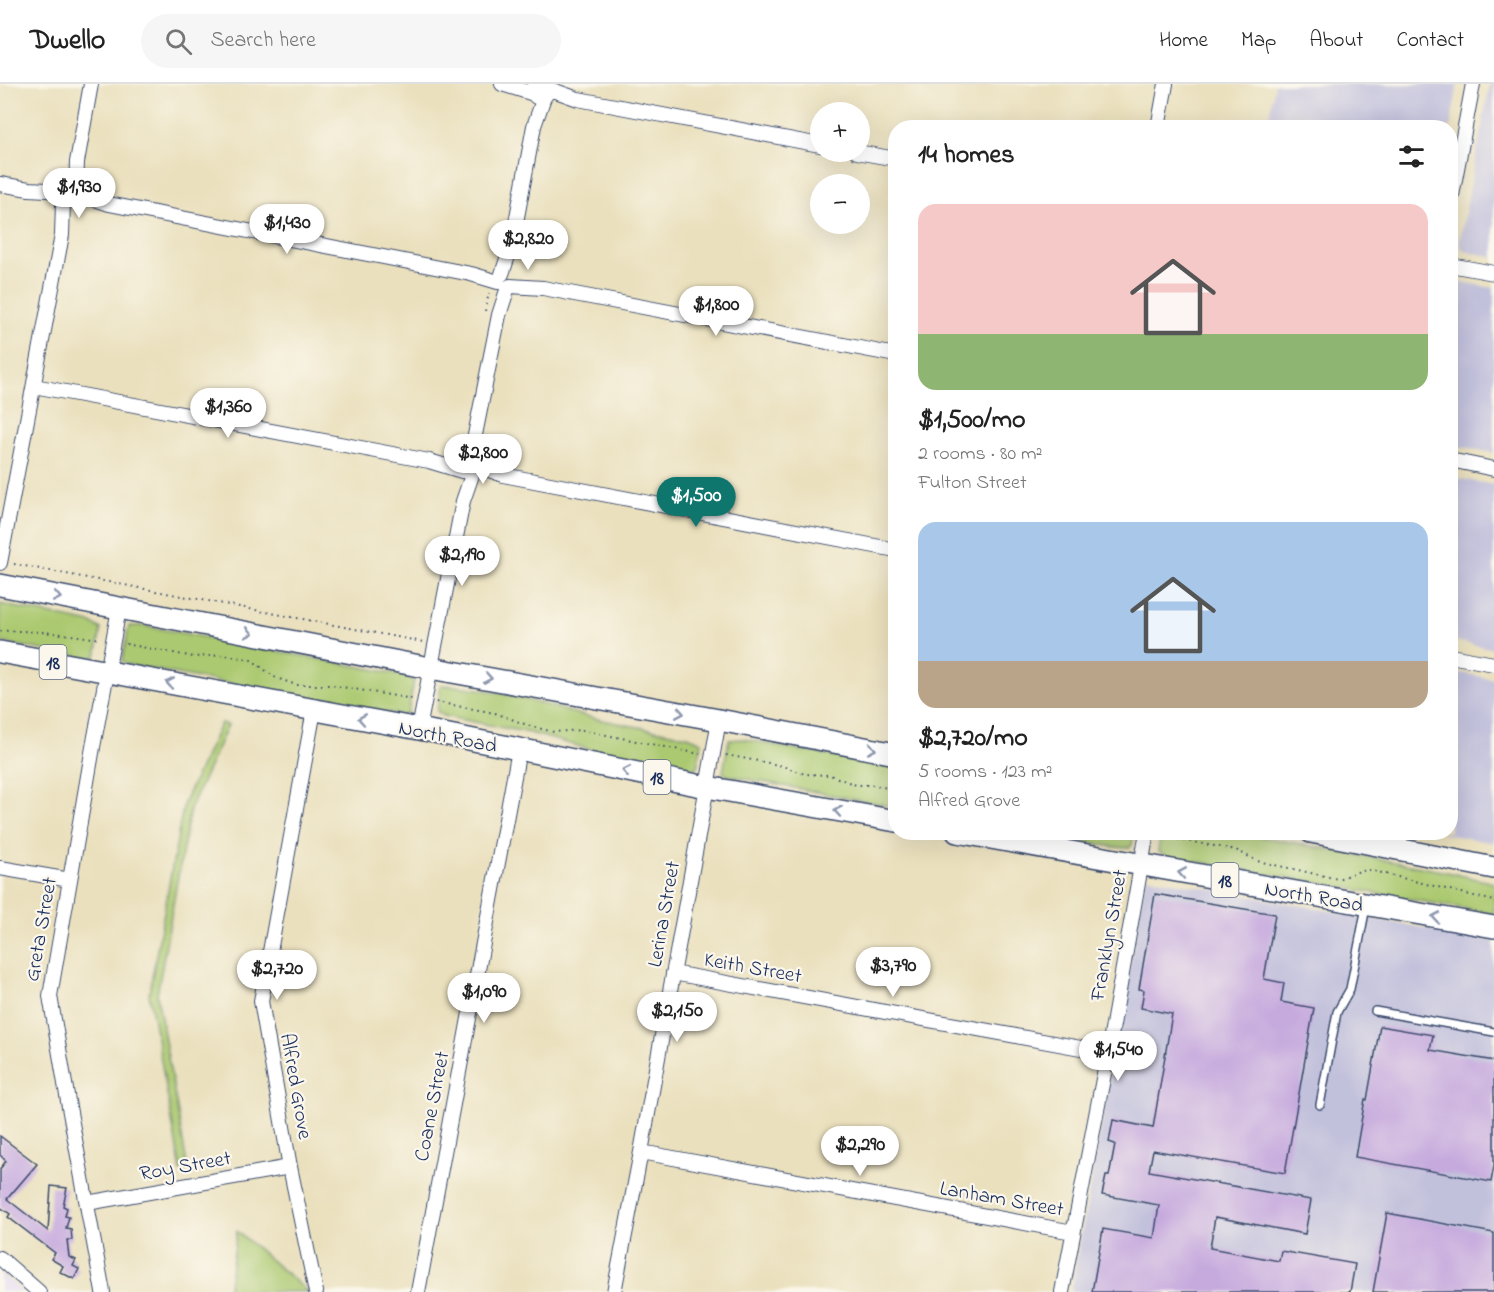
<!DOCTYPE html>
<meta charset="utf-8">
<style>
:root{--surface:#fff;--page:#f6f6f6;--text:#222;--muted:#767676;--line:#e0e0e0;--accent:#0f766e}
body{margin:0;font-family:"Indie Flower",sans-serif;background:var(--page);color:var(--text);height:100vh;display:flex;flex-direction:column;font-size:22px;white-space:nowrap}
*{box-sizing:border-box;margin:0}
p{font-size:20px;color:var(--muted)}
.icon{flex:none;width:33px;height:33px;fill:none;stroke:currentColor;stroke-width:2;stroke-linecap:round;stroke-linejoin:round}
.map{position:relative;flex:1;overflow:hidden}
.details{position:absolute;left:888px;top:36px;width:570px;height:720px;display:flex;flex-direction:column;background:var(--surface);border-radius:24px;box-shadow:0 6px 24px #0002}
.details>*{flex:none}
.fabs{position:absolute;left:810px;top:18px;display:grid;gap:12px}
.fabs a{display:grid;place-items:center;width:60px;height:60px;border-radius:50%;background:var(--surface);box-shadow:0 6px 24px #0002;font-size:30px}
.price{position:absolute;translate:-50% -51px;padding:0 14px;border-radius:21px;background:#fff;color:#222;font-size:20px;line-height:39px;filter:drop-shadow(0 2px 3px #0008)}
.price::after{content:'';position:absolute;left:50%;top:36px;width:18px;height:14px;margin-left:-9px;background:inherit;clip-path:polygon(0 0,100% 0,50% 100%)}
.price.on{background:var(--accent);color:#fff}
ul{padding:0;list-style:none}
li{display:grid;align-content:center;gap:12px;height:318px;padding:0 30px}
li span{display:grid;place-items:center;height:186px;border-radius:18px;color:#555}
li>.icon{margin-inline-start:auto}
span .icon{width:108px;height:108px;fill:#fffc;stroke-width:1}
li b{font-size:26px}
h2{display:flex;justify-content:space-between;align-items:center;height:72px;padding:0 30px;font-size:26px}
header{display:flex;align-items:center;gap:36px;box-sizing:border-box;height:84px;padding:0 30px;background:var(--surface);border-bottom:2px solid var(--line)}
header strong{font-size:28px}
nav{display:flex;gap:33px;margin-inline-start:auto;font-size:21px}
.search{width:420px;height:54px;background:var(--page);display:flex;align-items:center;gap:15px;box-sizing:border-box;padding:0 21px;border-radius:33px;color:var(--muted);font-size:22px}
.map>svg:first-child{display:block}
</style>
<header>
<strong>Dwello</strong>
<div class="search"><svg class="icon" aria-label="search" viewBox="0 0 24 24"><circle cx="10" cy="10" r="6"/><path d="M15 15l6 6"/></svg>Search here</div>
<nav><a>Home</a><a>Map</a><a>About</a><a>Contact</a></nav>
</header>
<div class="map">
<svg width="1494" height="1208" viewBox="0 0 1494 1208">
<rect width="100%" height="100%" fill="#fbf7ec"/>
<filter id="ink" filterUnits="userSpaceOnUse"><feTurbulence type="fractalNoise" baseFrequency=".0167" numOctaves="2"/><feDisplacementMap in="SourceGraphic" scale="12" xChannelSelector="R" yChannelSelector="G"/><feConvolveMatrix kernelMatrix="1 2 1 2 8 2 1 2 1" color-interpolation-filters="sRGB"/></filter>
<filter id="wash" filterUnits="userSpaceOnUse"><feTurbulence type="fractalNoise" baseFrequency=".008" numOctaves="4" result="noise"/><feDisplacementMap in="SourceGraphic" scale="24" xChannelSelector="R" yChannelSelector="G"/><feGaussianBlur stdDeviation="1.35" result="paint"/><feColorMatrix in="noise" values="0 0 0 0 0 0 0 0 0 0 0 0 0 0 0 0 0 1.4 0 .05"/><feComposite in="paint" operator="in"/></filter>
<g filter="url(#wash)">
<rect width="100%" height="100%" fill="#eae0bd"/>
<path fill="#ddd5f6" d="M0 1189 23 1208H0Z"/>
<path fill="#c2c1dc" d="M1275 0H1458L1450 43H1267Z
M1490 0H1494V173L1464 167 1459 160Z
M1450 196 1494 204V369L1451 361Z
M1450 393 1494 401V565L1451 556Z
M1451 587 1494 595V759L1439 749 1450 748Z
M1146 793 1494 857V1208H1071Z"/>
<path fill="#abc970" stroke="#637c67" stroke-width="1.5" d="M0 520 91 539 101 545 96 573H80L0 558Z
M129 542H145L403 591 414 597 408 629 404 631 389 629 129 581 122 577Z
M441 601C493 603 543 621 593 634 624 641 656 646 688 652L702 658 697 684 677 683 603 669 530 649 444 632 437 627Z
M221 639 228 641 190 725 157 911 188 1086 181 1087 149 910 184 718Z
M743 655 895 684V723L726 691 723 688 729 656Z
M1036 749 1134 748V749L1132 761 1129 764 1114 763Z
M1161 749H1242L1447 788 1494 799V830L1165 772 1158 767Z
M237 1147 308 1208H228Z"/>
<g id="blocks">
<path fill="#c6aade" d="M1155 810 1275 830 1264 895 1284 899 1281 918 1314 924 1285 1089 1153 1066 1149 1087 1311 1116 1305 1150 1215 1133 1210 1164 1279 1177 1281 1167 1355 1180 1350 1208H1092L1103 1145 1154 1154 1159 1121 1102 1111 1106 1092H1109L1115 1060 1109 1058 1113 1036 1153 1044 1172 930 1141 924 1144 906 1139 905Z
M1380 942 1433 951 1430 966 1494 977V1082L1491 1098 1355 1073 1365 1015 1367 1016Z
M0 1052 37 1080 7 1115 48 1147 51 1102 67 1104 63 1122 67 1124 65 1132 69 1133 66 1144 71 1145 72 1156H67L69 1173 76 1176 73 1182 79 1185 74 1195 60 1188 63 1182 51 1175 55 1169 8 1133 10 1130 0 1123V1085L6 1077 0 1071Z
M1387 1129 1494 1149V1208H1373Z"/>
</g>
</g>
<g filter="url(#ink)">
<use href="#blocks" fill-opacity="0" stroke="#3a4a6c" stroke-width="1.5"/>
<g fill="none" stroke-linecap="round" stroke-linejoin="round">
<defs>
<path id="service" d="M1375 927 1494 948
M1320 1021 1337 928 1350 905 1366 823"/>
<path id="minor" d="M502 0 534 10
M533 7a7 7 0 1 1 14 0a7 7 0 1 1-14 0Z
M547 4 578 15 820 61
M1158 44 1166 0
M857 68 896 75
M0 100 29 105 64 107
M76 107 77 78 91 0
M77 109 109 120 471 190 498 198
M1450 122 1473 0
M1450 181 1494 189
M502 190 512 160 534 42 544 13
M510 202 543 204 896 271
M34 302 429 377 462 387
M1450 376 1494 385
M474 380 475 351 499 231 508 203
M475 381 503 391 896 466
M0 479 62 151 63 119
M1450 572 1494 580
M314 626 261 917 290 1083 316 1208
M419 645 463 417 472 391
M0 784 70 796
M673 889 1108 969
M641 1068 1073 1148
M87 1119 290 1083
M0 1174 39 1208
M103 1208 69 1023 50 912 93 663 119 525
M418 1208 519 666
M614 1208 641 1068 719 636
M1062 1208 1108 969 1147 748"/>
<path id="trunk" d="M0 501 430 584 719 636 896 670
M0 568 419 645 707 703 896 737
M957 748 1494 843
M1311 748 1494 784"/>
</defs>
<use href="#service" stroke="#3a4a6c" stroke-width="10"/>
<use href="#minor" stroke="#3a4a6c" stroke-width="16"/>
<use href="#trunk" stroke="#3a4a6c" stroke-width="24"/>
<path stroke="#3a4a6c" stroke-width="2" stroke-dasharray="1.5 4.5" stroke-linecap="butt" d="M485 227 489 209
M458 371 460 359
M14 480 423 558V557
M0 547C34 546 66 550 100 555
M126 560 194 573 226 571 252 576 274 593 296 601H330L413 615
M436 618 495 629 530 642 554 648 582 646 700 670
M726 671 779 681 805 690 830 691 856 701H874L896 706
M1100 748 1134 750
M1160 752 1236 766 1257 777 1338 795 1356 788 1370 786 1494 817"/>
<use href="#service" stroke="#fff" stroke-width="7"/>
<use href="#minor" stroke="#fff" stroke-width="14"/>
<use href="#trunk" stroke="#fff" stroke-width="21"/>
</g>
<defs><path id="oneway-chevron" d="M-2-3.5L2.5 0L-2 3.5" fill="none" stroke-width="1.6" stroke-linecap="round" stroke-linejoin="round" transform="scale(1.5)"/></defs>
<g stroke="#8d97ae">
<use href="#oneway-chevron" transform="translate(57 513) rotate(11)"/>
<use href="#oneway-chevron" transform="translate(249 549) rotate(11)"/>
<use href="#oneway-chevron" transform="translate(488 594) rotate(10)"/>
<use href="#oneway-chevron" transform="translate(170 599) rotate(-170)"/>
<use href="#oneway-chevron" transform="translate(680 629) rotate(10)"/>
<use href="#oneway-chevron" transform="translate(362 635) rotate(-170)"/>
<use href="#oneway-chevron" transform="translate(872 665) rotate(11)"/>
<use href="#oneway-chevron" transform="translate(626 687) rotate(-169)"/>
<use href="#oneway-chevron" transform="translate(838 727) rotate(-170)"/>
<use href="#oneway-chevron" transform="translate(1182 789) rotate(-170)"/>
<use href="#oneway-chevron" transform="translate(1436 833) rotate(-170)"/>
</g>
</g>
<g text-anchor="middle" stroke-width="4.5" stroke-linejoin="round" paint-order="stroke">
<g fill="#fbf7ec" stroke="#5e6b89" stroke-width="1.5">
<rect x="39.5" y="561" width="27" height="34" rx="4.5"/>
<rect x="643.5" y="676" width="27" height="34" rx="4.5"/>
<rect x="1211.5" y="779" width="27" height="34" rx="4.5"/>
</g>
<g font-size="20" font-weight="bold" fill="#1b2f5e">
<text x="53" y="585">18</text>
<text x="657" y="700">18</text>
<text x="1225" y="803">18</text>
</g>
<g font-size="21" fill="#1b2f5e" stroke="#fbf7ec">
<text transform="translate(448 652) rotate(11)" y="7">North Road</text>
<text transform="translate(1314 812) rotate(10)" y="7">North Road</text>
<text transform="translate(663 830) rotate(-80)" y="7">Lerina Street</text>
<text transform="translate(40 845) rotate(-80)" y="7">Greta Street</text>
<text transform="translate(1108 851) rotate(-80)" y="7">Franklyn Street</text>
<text transform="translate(753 883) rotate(10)" y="7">Keith Street</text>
<text transform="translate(297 1002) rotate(80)" y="7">Alfred Grove</text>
<text transform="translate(431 1022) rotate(-79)" y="7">Coane Street</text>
<text transform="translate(185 1081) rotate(-10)" y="7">Roy Street</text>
<text transform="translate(1002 1114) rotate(10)" y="7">Lanham Street</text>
</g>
</g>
</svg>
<div class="fabs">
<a>+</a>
<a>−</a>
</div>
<b class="price" style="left:79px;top:135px">$1,930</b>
<b class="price" style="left:287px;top:171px">$1,430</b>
<b class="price" style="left:528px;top:187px">$2,820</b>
<b class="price" style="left:716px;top:253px">$1,800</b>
<b class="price" style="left:228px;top:355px">$1,360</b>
<b class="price" style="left:483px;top:401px">$2,800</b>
<b class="price on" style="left:696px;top:444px">$1,500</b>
<b class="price" style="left:462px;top:503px">$2,190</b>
<b class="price" style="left:893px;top:914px">$3,790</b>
<b class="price" style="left:277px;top:917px">$2,720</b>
<b class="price" style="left:484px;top:940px">$1,090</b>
<b class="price" style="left:677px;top:959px">$2,150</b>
<b class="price" style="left:1118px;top:998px">$1,540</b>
<b class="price" style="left:860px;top:1093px">$2,290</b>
<section class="details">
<h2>14 homes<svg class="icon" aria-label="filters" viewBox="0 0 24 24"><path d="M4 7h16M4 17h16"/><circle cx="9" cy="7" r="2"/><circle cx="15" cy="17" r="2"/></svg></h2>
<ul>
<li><span style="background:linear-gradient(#f6c9c9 70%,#8fb573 0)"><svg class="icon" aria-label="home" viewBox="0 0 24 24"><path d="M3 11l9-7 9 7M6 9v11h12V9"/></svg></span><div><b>$1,500/mo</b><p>2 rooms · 80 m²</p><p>Fulton Street</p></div></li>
<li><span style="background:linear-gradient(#a9c7e8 75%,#b9a48a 0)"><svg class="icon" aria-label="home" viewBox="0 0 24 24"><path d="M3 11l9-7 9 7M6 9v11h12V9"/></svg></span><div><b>$2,720/mo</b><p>5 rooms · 123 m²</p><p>Alfred Grove</p></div></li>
</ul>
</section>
</div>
